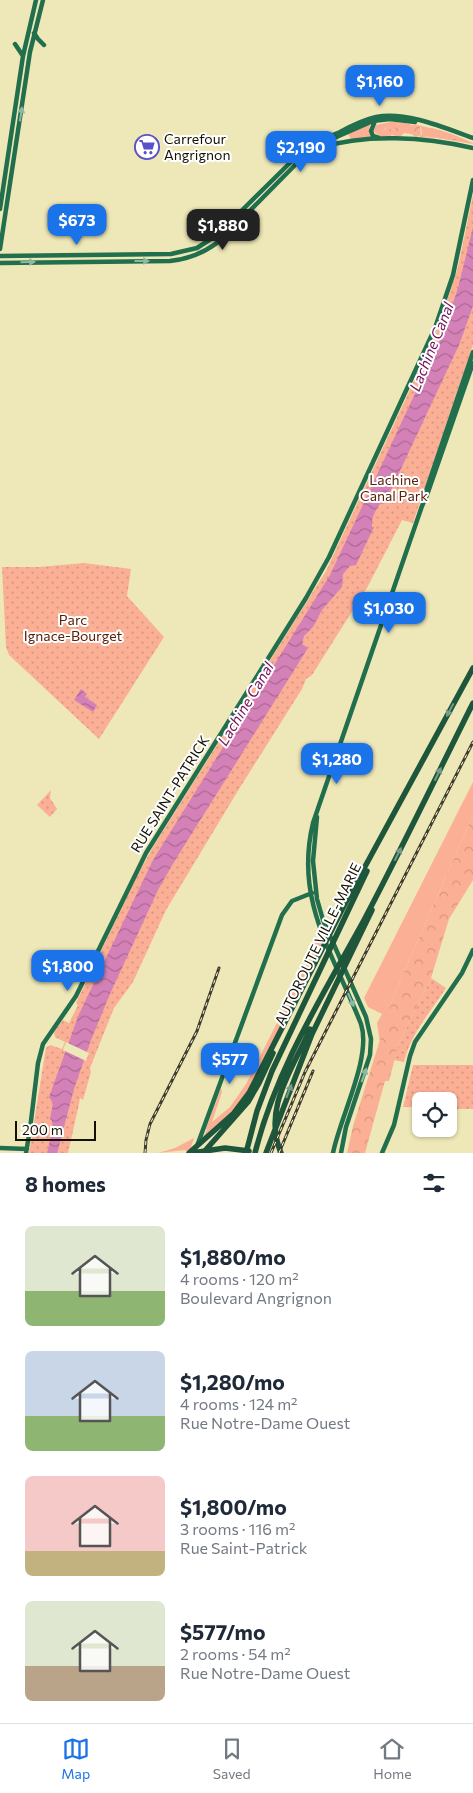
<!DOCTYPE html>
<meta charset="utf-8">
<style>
:root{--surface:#fff;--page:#f2f2f3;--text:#1f2937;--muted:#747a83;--line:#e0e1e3;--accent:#1a73e8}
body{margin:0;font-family:Commissioner,sans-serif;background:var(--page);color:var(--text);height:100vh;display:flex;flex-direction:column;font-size:19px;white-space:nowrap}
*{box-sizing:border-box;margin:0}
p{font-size:16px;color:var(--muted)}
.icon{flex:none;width:28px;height:28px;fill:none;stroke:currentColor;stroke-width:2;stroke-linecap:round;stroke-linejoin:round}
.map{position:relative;height:1153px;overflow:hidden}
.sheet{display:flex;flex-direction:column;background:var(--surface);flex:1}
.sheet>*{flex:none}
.fabs{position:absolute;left:412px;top:1092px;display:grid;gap:10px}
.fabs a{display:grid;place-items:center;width:45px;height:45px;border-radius:8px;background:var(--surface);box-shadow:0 1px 4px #0004;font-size:25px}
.scale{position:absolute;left:15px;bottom:12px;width:81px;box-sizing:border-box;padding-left:5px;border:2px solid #141102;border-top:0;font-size:14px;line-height:18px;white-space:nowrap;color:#141102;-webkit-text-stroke:4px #fff;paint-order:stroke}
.price{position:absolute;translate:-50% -42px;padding:0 11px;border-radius:10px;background:var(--accent);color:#fff;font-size:16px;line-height:32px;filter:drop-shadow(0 1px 2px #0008)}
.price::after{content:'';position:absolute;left:50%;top:30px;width:15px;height:11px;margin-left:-8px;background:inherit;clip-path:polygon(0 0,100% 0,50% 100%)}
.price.on{background:#222;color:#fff}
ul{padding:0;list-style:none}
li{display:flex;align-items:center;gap:15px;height:125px;padding:0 25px}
li span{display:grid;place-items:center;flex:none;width:140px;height:100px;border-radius:8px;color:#555}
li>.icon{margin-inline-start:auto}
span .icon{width:60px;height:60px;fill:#fffc;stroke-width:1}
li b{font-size:21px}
h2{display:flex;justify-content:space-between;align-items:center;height:60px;padding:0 25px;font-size:21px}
.tabs{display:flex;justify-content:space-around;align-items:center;height:70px;border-top:1px solid var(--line);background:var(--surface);font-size:14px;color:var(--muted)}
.tabs a{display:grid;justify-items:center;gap:2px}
.tabs .on{color:var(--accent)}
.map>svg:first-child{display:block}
</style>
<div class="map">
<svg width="473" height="1153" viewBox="0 0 473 1153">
<defs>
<pattern id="forest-crowns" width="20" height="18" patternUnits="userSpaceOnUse" patternTransform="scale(1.25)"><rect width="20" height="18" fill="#fbb095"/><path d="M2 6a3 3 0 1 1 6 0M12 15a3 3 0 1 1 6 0" fill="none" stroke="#d6967f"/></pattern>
<pattern id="park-dots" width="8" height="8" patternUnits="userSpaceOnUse" patternTransform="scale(1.25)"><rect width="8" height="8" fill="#fbb095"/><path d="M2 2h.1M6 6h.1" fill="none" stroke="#d6967f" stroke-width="1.8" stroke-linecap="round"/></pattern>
<pattern id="water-waves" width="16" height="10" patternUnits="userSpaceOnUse" patternTransform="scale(1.25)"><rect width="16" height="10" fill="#d481b8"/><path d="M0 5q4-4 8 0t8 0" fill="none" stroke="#ab6893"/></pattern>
</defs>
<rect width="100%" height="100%" fill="#eee7b7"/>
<path fill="#fbb095" d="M395 121 402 122 398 124 394 130 390 129 391 125C387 127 380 132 380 136L373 131 376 125Z
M370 124 369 132 374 138 351 139 348 134Z
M414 124 442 131 428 129 423 131 424 136 458 140 452 137V134L473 143V144L437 138 419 137 422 134 421 127H415Z
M473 782V815L394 995 380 1043 377 1023 382 1014 368 1007 364 998Z
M314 939 319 942 321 939 322 943 247 1092 234 1110 203 1137 207 1130 206 1129 221 1088 222 1092 212 1122 230 1107 246 1084 315 948 312 940Z
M194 1138 189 1153 185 1150 158 1153 175 1148Z"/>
<path fill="url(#forest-crowns)" d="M402 122 420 127 421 135 416 137 411 134 404 133 400 137 392 135 388 137 380 136V133L388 127V125H391L390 129 394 130 397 125Z
M427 129 432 128 452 134V137L460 141 424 136 422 132Z
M473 815V880L449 919 431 978 399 1043 389 1081H385L365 1153H347L353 1126 394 995Z"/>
<path fill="url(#park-dots)" d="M473 195V345L413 523 402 520 368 586 312 675 306 679 302 689 239 789 166 910 133 982 114 1008 90 1068 91 1072 83 1100 80 1098 79 1104 68 1153H29L46 1048 50 1045 62 1049 65 1042 55 1037 54 1032 63 1020 69 1023 78 1005 76 1003 137 876 153 847 326 571 438 329 458 267Z
M84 563 131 569 127 596 164 637 99 739 9 655 6 647 2 567H39Z
M51 790 50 798 57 809 50 817 37 805Z
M431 978 446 988C430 1013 411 1033 404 1062L394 1060 399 1043Z
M413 1065H473V1109H449V1101H421V1110H417V1107H403Z"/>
<path fill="url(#water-waves)" d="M473 227V306L459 345 385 503 380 504C375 511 371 518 372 527H374L356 565 350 566 343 574 342 587 322 610 313 627 304 636 302 644 308 648 174 862 158 890 110 994 91 1040 74 1089 58 1150 57 1153H47L50 1140V1135L53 1131 52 1121 50 1119 53 1103 49 1097 79 1014 153 860 330 575 441 338 458 288Z
M81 689 87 694 85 697 97 705 93 712 74 700Z"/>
<path fill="#eee7b7" d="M66 1042 89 1053 86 1061 63 1050Z"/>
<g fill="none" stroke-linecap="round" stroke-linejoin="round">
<path stroke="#216f4d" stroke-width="4.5" d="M34 33 38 39 44 45
M15 44 23 56
M375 121 371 131 373 136 379 138
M319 148C366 133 425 137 473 148
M0 209 23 56 36 0
M0 249 30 52 43 0
M0 256 171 254 197 248 217 235 302 151C314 143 327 137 340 132 351 126 363 120 376 117 406 111 445 128 473 138
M0 263 170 261C190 259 208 251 223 238L298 162 325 142 373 121 390 119 415 122
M423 500 473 352
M317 817 313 861 317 899 323 920 366 1017 371 1039 370 1055 346 1127 341 1153
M197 1146 282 915 292 901 312 893
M0 1148 27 1149
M26 1153 30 1129 38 1063 43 1044 76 996 146 853 306 598 329 557 435 328 453 275 473 180
M333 1153C340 1117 372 1057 361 1024 334 955 294 901 313 823L422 506 427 495 473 363
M382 1153 394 1125 410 1056 415 1042 462 973 473 950"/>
<path stroke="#1e563c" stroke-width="5.5" d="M189 1153 234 1113 249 1093 349 896 473 668
M192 1153 225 1148 249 1151
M203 1153 248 1102 259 1083 273 1053
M246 1153 257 1111 272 1071 367 871
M255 1153C276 1069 323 995 364 920 402 848 437 775 473 703
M266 1153 312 1034 372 910
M281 1153C262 1108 293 1069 310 1029"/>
<defs>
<path id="rail" d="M145 1153 146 1140 150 1124 197 1031 219 968
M271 1153 305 1072 473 742
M279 1153 313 1071"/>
</defs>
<use href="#rail" stroke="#403d27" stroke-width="3"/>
<use href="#rail" stroke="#fff" stroke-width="1" stroke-dasharray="4" stroke-linecap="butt"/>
</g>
<defs><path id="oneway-solid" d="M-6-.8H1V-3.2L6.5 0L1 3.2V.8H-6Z" transform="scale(1.25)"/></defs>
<g fill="#90b7a6">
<use href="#oneway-solid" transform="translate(21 114) rotate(-81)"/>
<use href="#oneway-solid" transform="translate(142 261)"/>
<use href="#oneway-solid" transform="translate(28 262) rotate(-1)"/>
<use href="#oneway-solid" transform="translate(351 1000) rotate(66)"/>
<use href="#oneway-solid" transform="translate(364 1075) rotate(-71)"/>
</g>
<g fill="#789a8a">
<use href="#oneway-solid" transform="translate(450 710) rotate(118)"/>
<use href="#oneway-solid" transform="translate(438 774) rotate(-64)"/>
<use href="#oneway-solid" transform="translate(398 854) rotate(-63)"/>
<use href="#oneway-solid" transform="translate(289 1091) rotate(-69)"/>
</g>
<defs>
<symbol id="supermarket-ring" viewBox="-11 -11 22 22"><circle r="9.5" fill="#fff" stroke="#5951c9" stroke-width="1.5"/><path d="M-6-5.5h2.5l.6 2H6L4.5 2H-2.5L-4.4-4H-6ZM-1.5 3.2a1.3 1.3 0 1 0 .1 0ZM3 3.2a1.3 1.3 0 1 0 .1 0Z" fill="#5951c9"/></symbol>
</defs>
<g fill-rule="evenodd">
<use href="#supermarket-ring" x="133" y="133" width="28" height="28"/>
</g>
<g text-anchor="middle" stroke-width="4" stroke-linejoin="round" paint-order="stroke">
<g font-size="14" fill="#141102" stroke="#fff" text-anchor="start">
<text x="164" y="144">Carrefour<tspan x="164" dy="16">Angrignon</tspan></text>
</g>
<g font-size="14" fill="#5b2109" stroke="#fff">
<text x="394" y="485">Lachine<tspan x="394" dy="16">Canal Park</tspan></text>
<text x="73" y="625">Parc<tspan x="73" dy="16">Ignace-Bourget</tspan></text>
</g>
<g font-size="14" fill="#141102" stroke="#fff">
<text transform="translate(170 794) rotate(-58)" y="5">RUE SAINT-PATRICK</text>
<text transform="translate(318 944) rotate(-64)" y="5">AUTOROUTE VILLE-MARIE</text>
</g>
<g font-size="15" font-style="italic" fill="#76125d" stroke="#fff">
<text transform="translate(432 347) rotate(-68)" y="5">Lachine Canal</text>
<text transform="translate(246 704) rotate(-59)" y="5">Lachine Canal</text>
</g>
</g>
</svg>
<div class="fabs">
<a><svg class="icon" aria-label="locate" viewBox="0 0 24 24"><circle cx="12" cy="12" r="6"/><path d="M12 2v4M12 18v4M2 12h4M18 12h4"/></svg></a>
</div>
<div class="scale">200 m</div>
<b class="price" style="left:380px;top:107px">$1,160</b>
<b class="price" style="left:301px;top:173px">$2,190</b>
<b class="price" style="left:77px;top:246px">$673</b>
<b class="price on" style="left:223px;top:251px">$1,880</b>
<b class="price" style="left:389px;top:634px">$1,030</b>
<b class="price" style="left:337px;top:785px">$1,280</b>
<b class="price" style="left:68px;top:992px">$1,800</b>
<b class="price" style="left:230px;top:1085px">$577</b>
</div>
<section class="sheet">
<h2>8 homes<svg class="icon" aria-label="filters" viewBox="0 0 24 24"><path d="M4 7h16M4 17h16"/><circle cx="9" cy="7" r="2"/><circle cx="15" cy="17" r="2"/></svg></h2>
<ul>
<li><span style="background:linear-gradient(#dfe7d0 65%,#8fb573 0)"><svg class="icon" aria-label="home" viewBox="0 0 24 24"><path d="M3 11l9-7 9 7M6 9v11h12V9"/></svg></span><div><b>$1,880/mo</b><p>4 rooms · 120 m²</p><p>Boulevard Angrignon</p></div></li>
<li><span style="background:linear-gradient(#c9d6e8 65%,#8fb573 0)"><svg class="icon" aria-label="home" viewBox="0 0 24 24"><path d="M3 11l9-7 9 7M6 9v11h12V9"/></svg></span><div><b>$1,280/mo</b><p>4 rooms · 124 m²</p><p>Rue Notre-Dame Ouest</p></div></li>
<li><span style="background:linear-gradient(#f6c9c9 75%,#c2b280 0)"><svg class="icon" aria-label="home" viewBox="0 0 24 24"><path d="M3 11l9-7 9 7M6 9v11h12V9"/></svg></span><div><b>$1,800/mo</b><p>3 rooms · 116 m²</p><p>Rue Saint-Patrick</p></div></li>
<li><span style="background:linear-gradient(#dfe7d0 65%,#b9a48a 0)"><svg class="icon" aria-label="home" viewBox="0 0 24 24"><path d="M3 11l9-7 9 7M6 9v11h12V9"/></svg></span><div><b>$577/mo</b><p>2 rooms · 54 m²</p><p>Rue Notre-Dame Ouest</p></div></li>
</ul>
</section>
<nav class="tabs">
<a class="on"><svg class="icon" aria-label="map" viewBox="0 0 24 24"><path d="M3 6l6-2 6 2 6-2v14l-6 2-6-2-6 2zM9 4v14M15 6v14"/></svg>Map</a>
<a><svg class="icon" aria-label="saved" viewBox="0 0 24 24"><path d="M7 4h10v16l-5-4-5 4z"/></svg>Saved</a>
<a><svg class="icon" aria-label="home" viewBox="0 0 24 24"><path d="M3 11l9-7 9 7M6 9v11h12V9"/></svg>Home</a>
</nav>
